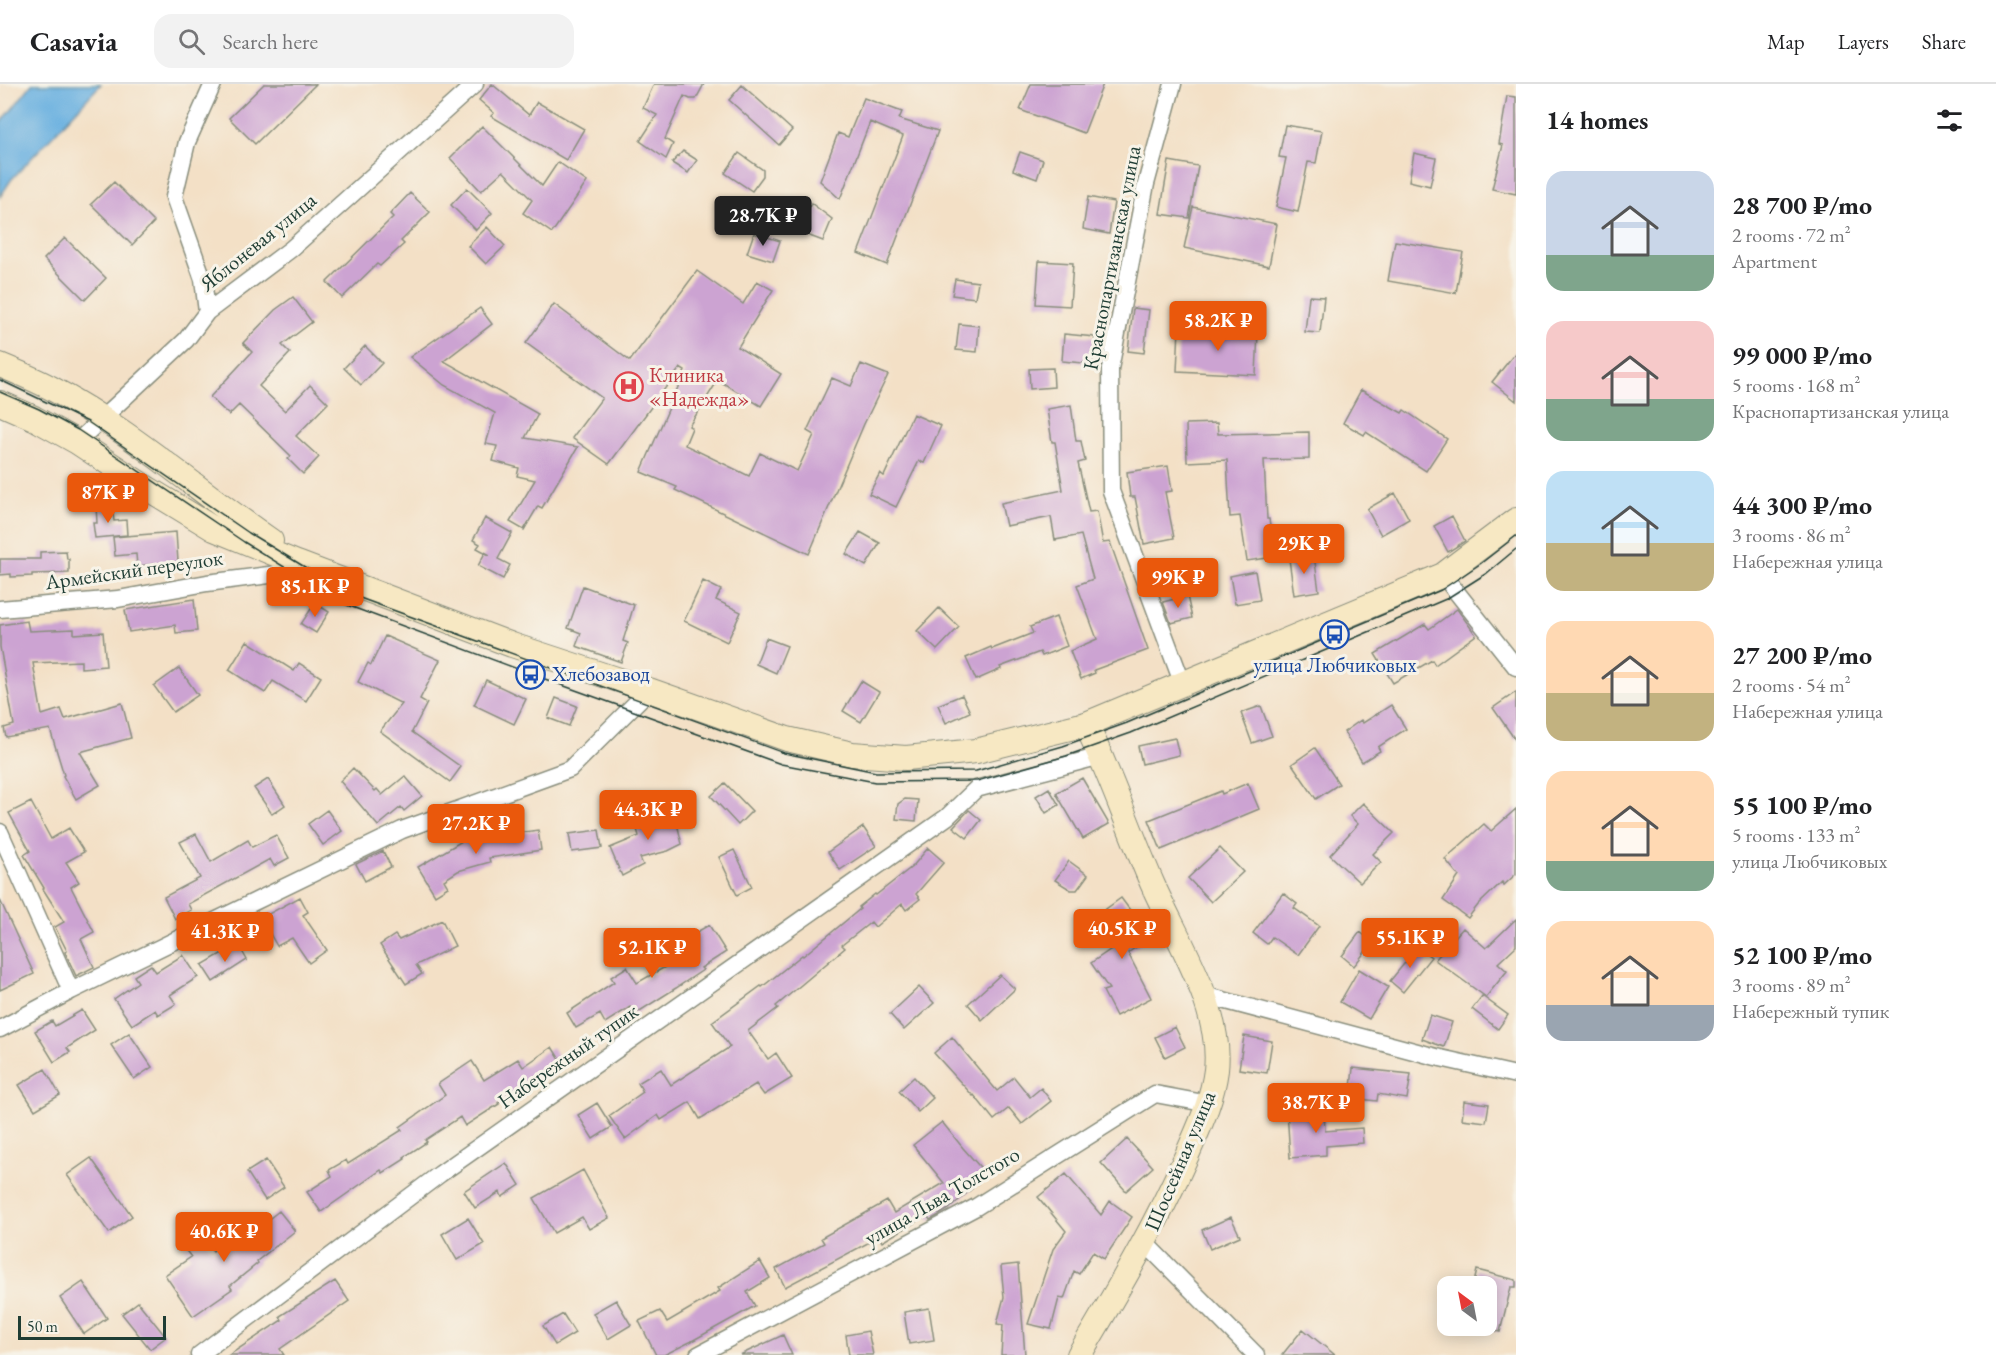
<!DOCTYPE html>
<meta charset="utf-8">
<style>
:root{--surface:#fff;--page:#f2f2f2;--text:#202124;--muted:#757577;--line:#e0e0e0;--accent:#ea580c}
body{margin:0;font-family:"EB Garamond",serif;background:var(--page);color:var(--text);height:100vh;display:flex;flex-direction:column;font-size:22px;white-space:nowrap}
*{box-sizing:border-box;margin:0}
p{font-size:20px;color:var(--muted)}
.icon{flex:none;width:33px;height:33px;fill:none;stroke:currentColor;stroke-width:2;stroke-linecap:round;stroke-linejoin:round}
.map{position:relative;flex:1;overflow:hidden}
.details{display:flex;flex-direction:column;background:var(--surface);width:480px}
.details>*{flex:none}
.needle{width:39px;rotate:328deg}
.controls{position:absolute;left:1437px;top:1192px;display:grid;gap:12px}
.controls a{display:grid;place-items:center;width:60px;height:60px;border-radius:12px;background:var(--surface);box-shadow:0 3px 15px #0003;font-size:30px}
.scale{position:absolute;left:18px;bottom:15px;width:148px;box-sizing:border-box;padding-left:6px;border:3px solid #1f3d34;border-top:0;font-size:16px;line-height:21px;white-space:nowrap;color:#1f3d34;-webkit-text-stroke:4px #f7f3e8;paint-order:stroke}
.price{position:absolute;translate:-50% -51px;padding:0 14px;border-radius:6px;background:var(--accent);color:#fff;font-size:20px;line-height:39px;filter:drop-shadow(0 2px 3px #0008)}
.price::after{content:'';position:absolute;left:50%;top:36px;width:18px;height:14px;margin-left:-9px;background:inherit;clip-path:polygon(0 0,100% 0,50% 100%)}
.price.current{background:#222;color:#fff}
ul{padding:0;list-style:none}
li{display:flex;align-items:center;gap:18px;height:150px;padding:0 30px}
li span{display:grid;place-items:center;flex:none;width:168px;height:120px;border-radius:18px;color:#555}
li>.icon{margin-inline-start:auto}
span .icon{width:72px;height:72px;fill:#fffc;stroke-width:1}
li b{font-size:26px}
h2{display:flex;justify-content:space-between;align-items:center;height:72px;padding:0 30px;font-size:26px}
header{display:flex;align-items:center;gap:36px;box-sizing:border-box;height:84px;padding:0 30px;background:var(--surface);border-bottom:2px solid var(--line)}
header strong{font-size:28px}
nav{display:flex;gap:33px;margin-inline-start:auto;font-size:21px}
.search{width:420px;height:54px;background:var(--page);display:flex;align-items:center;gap:15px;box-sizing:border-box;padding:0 21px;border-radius:18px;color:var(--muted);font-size:22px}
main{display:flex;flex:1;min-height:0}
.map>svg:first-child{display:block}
</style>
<header>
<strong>Casavia</strong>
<div class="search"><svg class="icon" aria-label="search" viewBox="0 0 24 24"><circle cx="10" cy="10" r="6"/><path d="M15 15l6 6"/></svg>Search here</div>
<nav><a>Map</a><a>Layers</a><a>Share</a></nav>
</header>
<main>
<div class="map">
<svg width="1516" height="1271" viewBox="0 0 1516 1271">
<rect width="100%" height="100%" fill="#f7f3e8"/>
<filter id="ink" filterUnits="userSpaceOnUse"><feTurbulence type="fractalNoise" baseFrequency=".0167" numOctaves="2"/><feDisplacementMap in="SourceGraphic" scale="12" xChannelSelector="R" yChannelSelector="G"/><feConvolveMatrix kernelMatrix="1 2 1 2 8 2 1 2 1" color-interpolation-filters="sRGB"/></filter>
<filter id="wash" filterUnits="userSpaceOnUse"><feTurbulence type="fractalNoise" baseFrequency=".008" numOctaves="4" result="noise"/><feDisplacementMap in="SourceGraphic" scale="24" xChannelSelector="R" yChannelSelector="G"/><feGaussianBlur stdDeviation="1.35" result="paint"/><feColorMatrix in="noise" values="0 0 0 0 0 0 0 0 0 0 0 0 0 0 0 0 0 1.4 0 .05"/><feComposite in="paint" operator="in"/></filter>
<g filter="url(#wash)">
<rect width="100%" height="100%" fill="#f3e0c6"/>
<path fill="#69b0e0" stroke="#44768a" stroke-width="1.5" d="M32 0H101L11 96 0 113V40Z"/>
<g id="blocks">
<path fill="#cca3d2" d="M264 0H316L255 60 229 34Z
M492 0 529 31 537 18 584 45 566 76 491 32 494 29 479 16Z
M654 0H704L696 15H690L684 12 665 55 673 60 666 75 640 57 657 31 643 24Z
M1031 0H1103L1084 49 1020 26Z
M742 1 792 46 779 61 729 16Z
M1507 12 1516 13V110L1492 105 1503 61 1499 60Z
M864 14 902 28 899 35 938 47 887 181 858 169 903 52 870 38 840 115 820 97 838 49 848 53Z
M1285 41 1322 47 1316 79 1308 78 1298 128 1276 123 1286 74 1279 73Z
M482 42 542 102 558 78 587 98 552 149 523 129 532 116 503 87 481 107 450 74Z
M683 67 697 76 688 89 672 79Z
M1020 68 1043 76 1037 95 1013 86Z
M739 69 763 86V92L752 107 725 89Z
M1414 69 1436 74 1430 102 1409 97Z
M1169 77 1198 82 1189 134 1160 130Z
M114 98 154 138 132 161 91 120Z
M467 104 492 129 476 146 451 121Z
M410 109 430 128 401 157 404 160 380 182 377 180 342 214 327 198 393 133 390 130Z
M1088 113 1114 118 1109 150 1083 145Z
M811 119 832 135 823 157 799 148Z
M1193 123 1277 140 1269 182 1184 164Z
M487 143 505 162 486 180 468 162Z
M754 149 780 157 773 177 747 169Z
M65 154 106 194 85 216 44 175Z
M1395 157 1463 168 1456 209 1388 197Z
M1039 177 1073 179 1070 222 1036 220Z
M697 187 743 220 757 197 773 206 738 263 781 290 761 322 718 296 689 342 692 344 685 361 749 392 760 369 797 387 814 351 807 347 832 294 851 302 861 280 888 291 864 340 809 470 675 406 677 403 641 388 685 287 680 284 609 380 572 354 602 314 526 259 554 220 630 277Z
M955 195 978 198 975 214 952 211Z
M1309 212 1324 213 1320 249 1305 248Z
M293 213 312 238 282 261 290 269 259 302 285 327 310 301 328 319 296 352 319 373 303 390 288 375 291 372 239 321 229 331 210 313 252 268 243 259 275 226Z
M480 224 492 240 444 277 538 330 525 354 578 363 542 424 538 422 524 446 510 438 535 396 517 392 519 384 493 377 497 362 486 360 495 329 444 301 410 273Z
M1133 224 1149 226 1144 269 1128 267Z
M959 240 979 242 977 268 956 266Z
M1179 244 1258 248 1256 291 1177 287Z
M1064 250 1095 253 1093 280 1062 277Z
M365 262 382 279 361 301 344 284Z
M1516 268V317L1492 298Z
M1053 284 1054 303 1030 305 1029 285Z
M1361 306 1402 329 1404 326 1447 355 1426 387 1366 348 1364 351 1343 339Z
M1071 321 1076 357H1081L1085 377 1078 379 1089 428 1097 427 1103 459 1110 458 1148 566 1094 586 1095 589 1081 595 1070 567 1097 555 1077 501 1093 495 1081 451 1055 456 1051 433 1006 442 1001 419 1063 406 1055 358H1052L1047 325Z
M913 330 941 342 924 379 919 377 896 423 869 410 880 389 884 392Z
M1217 339 1218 350 1309 348V375L1264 376 1267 435H1269L1274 473 1247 477 1240 432 1230 433 1227 376 1187 378 1186 340Z
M1168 382 1172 407 1165 408 1174 454 1144 460 1135 413H1130L1127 388Z
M1395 409 1409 435 1381 451 1367 425Z
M112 421 114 437 126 436 127 451 95 454 93 439H97L96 422Z
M1452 432 1465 457 1448 468 1434 442Z
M485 434 512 449 498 475 510 481 503 495 478 482 485 469 490 471 477 464 480 460 473 456Z
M176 448 178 478 137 482 136 470 115 472 113 453Z
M860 448 880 459 866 482 846 470Z
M66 467 67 475H69V489L32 490V492L11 493V490L0 491V475H40V468Z
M1314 471 1319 507 1294 511 1289 475Z
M1255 487 1260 516 1235 520 1230 492Z
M703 497 721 506 716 516 741 528 727 558 684 537Z
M583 502 634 521 623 557 628 559 621 578 576 562 581 549 568 544Z
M1187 512 1192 534 1171 539 1163 518Z
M194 515 197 547 176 549 175 541 129 548 125 526Z
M315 519 329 528 316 549 301 540Z
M939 524 959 543 937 566 917 547Z
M1457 525 1476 551 1435 581 1432 576 1393 599 1375 570 1425 540 1429 545Z
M1056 533 1067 562 1042 572 1040 568 1000 583 1001 585 976 596 966 574 991 563 992 565 1033 549 1030 543Z
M27 537 29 547 74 545V550L103 548 106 582 81 584V577L33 579 42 631 61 625 65 635 122 619 131 654 80 668 100 701 76 715 63 692 64 691 50 645 6 653 4 644 14 641 0 563V541Z
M385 552 440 576 420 615 427 619 412 648 461 683 450 698 380 647 402 620 358 598 368 579 371 581Z
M766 554 787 562 776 589 756 580Z
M247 557 294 587 299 579 321 593 306 617 273 597 265 609 229 586Z
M179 584 198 611 173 628 154 602Z
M486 596 526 615 514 640 474 621Z
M861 597 879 608 861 638 843 627Z
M1516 608V657L1493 624Z
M962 611 970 628 946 639 938 621Z
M556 614 577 622 569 642 548 634Z
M1391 621 1406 645 1378 663 1380 667 1362 678 1344 648 1361 636 1363 639Z
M1261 622 1272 652 1252 659 1241 629Z
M1175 654 1179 671 1142 680 1138 662Z
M1315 664 1339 700 1316 715 1292 680Z
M353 684 375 707 377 705 382 711 405 692 422 712 404 727 401 723 378 742 340 697Z
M1082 694 1109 740 1083 755 1056 709Z
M268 695 285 721 272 730 254 704Z
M725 699 752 727 738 741 711 712Z
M1248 699 1259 725 1161 766 1149 736 1221 707 1222 710Z
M1049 704 1059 721 1046 729 1036 712Z
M905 715 918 716 916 737 896 735 898 720Z
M31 718 51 755 69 744 84 768 66 778 79 798 71 803 94 848 81 855 94 883 76 892 65 868 67 867 55 843 64 838 43 805 44 804 24 771 30 767 9 729Z
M1363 719 1394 749 1373 770 1381 778 1360 799 1330 771 1358 740 1350 732Z
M1516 725V790L1504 801 1502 798 1478 821 1468 834 1443 816 1459 792 1445 775 1484 740 1491 747Z
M327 726 342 747 323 761 308 740Z
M969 726 981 736 967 754 953 743Z
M667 727H674L682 760 668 767 640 774 643 781 622 792 610 764 639 752 634 735Z
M863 743 876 762 840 786 828 768Z
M538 746 541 766 489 774 490 778 458 787 444 796 448 803 435 811 418 783 462 757 482 751 483 754Z
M599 746 602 764 572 768 569 750Z
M196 750 211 778 248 756 252 763 276 751 289 774 274 782 270 775 188 820 191 826 175 835 164 813 200 794 180 758Z
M928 764 944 778 916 810 920 815 906 826 902 820 875 843 871 838 842 861 845 864 776 922 778 924 748 947 768 975 776 969 792 994 764 1011 756 1000 700 1035 690 1018 661 1036 658 1031 625 1055 609 1032 643 1008 638 999 661 985 671 1001 730 963 712 938 761 902 762 903 802 871 803 872 860 825 859 823 875 810 876 811 913 782Z
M1220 764 1243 788 1211 818 1188 794Z
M734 766 752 803 737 811 719 773Z
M383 767 391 783 365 797 356 780Z
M1069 777 1088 791 1077 806H1071L1055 796Z
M1283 809 1297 820 1294 824 1319 842 1298 871 1272 853 1267 860 1253 849Z
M300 813 308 828 303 831 327 866 309 879 292 854 277 862 261 834Z
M1121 814 1150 853 1128 869 1151 914 1116 932 1103 907 1109 905 1091 879 1120 859 1099 830Z
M0 816 34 890 0 906Z
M1516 835V862L1498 879 1507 887 1486 913 1435 876 1463 844 1486 864Z
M442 836 455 862 416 881 422 890 406 900 380 861 395 851 399 856Z
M709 841 726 868 701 884 703 886 676 904 635 930 630 923 605 939 600 930 576 944 567 929 614 898 611 893 627 883 637 899 676 877 663 857 678 848 683 856Z
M1360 848 1373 858 1354 882 1342 872Z
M238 860 247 876 213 898 202 881Z
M1418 863 1431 873 1403 908 1390 897Z
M183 871 198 893 170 911 176 920 158 931 155 926 132 941 114 915 138 898 134 892 151 881 156 888Z
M1359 885 1388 903 1369 935 1340 918Z
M1000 891 1015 905 982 936 968 920Z
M919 903 934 919 904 946 890 930Z
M1482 912 1508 931 1498 945 1472 925Z
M82 926 95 946 67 964 70 968 54 978 35 947 52 937 55 942Z
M1430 931 1452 938 1444 963 1422 955Z
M1175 943 1185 963 1165 973 1155 953Z
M129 949 152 983 134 995 111 961Z
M1244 952 1272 957 1267 989 1239 985Z
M952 953 997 1007 1014 993 1030 1013 1041 1004 1051 1017 1022 1040 1009 1024 994 1036 974 1011 973 1012 934 969Z
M552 963 564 982 550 991 549 989 498 1019 499 1020 465 1042 460 1033 425 1056 427 1058 404 1073 405 1075 383 1089 381 1086 321 1128 307 1108 332 1092 329 1086 346 1076 348 1080 402 1046 400 1043 445 1011 438 1000 472 977 484 996 518 975 523 983Z
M1353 984 1411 990 1407 1015 1378 1010 1377 1017 1350 1014Z
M45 985 60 1011 35 1026 19 1001Z
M914 993 933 1014 918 1028 899 1007Z
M1464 1017 1489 1020 1486 1038 1462 1035Z
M597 1019 612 1043 593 1055 578 1031Z
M1324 1024 1325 1047 1362 1044 1363 1059 1326 1062V1071L1290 1074 1287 1026Z
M942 1038 963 1064 987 1091 949 1125 939 1131 930 1136 927 1131 882 1158 879 1153 785 1203 776 1185 824 1159 821 1154 887 1117 894 1129 944 1099 913 1061Z
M1127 1055 1153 1083 1126 1107 1101 1079Z
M91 1074 132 1132 109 1149 67 1091Z
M266 1076 284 1103 265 1116 247 1088Z
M506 1079 520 1101 502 1113 500 1108 475 1124 464 1107Z
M583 1086 609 1134 589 1145 582 1133 554 1149 534 1114Z
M1066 1090 1101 1131 1110 1117 1132 1133 1104 1175 1093 1168 1079 1190 1074 1187 1064 1215 1059 1214 1051 1245 1028 1240 1053 1165 1066 1147 1038 1113Z
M279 1127 295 1147 257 1177 258 1179 230 1202 232 1205 193 1232 165 1191 191 1173 184 1164 200 1151 213 1167 240 1145 247 1152Z
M1231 1133 1240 1152 1210 1165 1202 1146Z
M468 1134 484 1160 457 1176 442 1150Z
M760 1177 770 1194 747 1208 755 1222 690 1258 664 1271H656L639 1237 660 1227 667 1238 720 1207 718 1204Z
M1018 1180 1025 1271H1001L1003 1241 997 1240 1004 1213 1001 1182Z
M1477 1186 1516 1196V1203H1511L1500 1248 1486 1245V1203H1473Z
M335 1197 349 1217 280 1265 284 1271H229L282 1236 280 1232Z
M83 1198 107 1234 84 1250 60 1214Z
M616 1216 631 1241 608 1255 593 1229Z
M138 1218 166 1253 150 1265 122 1230Z
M929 1224 934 1256 909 1260 904 1228Z
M563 1230 575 1249 555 1261 543 1242Z
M1303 1245 1335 1271H1282Z
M868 1247 873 1271H849L846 1251Z
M783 1251 792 1271H740Z"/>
</g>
</g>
<g filter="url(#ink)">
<use href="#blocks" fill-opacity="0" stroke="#898e7d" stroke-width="1.5"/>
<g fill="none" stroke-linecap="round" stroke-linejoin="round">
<defs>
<path id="minor" d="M1173 0 1146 100 1110 285 1111 407 1182 598
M207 228 203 195 174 113 187 58 213 0
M77 358 186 256 207 228 291 165 475 0
M1443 491 1516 583
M0 525 118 515 207 499 292 488 309 484
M0 748 71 907
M1204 911 1436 973 1516 991
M0 945 71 907 402 746 570 685 649 606
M1145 1159 1256 1271
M199 1271 440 1090 947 733 976 705 1101 672
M698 1271 976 1123 1155 1010 1209 1020"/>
<path id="secondary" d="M0 281C17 288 34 295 51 304 130 346 197 406 271 457
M0 319 34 334 77 358 142 401 214 445 297 479 512 561 649 606 787 655 852 670 906 674 976 667 1086 640 1443 491 1516 436
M1079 1271C1118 1206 1156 1141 1187 1071 1199 1043 1212 1017 1216 986 1223 925 1176 854 1152 799 1129 746 1111 692 1086 640"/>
</defs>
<use href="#minor" stroke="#898e7d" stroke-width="19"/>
<use href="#secondary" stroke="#898e7d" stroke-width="26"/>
<use href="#minor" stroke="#fff" stroke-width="16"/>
<use href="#secondary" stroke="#f7e8c3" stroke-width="24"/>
<path stroke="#1f3d34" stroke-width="1.5" d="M0 296 88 338 249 449 349 510 784 669 876 688 976 687 1063 662 1127 639 1441 506 1480 480 1516 452
M0 308 39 325 78 346 244 458 344 520 531 590 781 680 875 698 977 697 1066 672 1131 649 1446 515 1487 489 1516 465"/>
</g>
</g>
<defs>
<symbol id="hospital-ring" viewBox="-11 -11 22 22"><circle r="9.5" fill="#f7f3e8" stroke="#e0444e" stroke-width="1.5"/><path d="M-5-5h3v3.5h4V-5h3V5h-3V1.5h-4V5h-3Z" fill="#e0444e"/></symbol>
<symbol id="bus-ring" viewBox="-11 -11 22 22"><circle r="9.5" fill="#f7f3e8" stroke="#1a4fb4" stroke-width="1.5"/><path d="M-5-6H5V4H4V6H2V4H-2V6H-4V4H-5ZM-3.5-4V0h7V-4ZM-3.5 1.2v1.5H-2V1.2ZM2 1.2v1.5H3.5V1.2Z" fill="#1a4fb4"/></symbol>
</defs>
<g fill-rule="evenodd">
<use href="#hospital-ring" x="612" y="286" width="33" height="33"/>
<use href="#bus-ring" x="1318" y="534" width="33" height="33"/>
<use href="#bus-ring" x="514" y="574" width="33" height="33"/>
</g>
<g text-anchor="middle" stroke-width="6" stroke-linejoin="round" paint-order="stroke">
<g font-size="21" fill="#1f3d34" stroke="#f7f3e8">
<text transform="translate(258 158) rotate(-39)" y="7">Яблоневая улица</text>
<text transform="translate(1112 174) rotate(-79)" y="7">Краснопартизанская улица</text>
<text transform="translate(134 486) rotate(-8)" y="7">Армейский переулок</text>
<text transform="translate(568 972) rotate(-35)" y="7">Набережный тупик</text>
<text transform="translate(1180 1077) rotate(-67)" y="7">Шоссейная улица</text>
<text transform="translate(942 1112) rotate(-30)" y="7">улица Льва Толстого</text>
</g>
<g font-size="21" fill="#be3a42" stroke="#f7f3e8" text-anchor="start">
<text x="649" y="298">Клиника<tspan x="649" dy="24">«Надежда»</tspan></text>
</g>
<g font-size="21" fill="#164399" stroke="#f7f3e8">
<text x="1335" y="588">улица Любчиковых</text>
<text x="552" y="597" text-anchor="start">Хлебозавод</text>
</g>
</g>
</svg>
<div class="controls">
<a><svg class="needle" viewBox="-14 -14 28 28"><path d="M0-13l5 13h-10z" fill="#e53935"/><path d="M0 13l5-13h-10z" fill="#757577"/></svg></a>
</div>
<div class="scale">50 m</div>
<b class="price current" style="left:763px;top:163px">28.7K ₽</b>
<b class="price" style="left:1218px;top:268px">58.2K ₽</b>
<b class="price" style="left:108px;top:440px">87K ₽</b>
<b class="price" style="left:1304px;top:491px">29K ₽</b>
<b class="price" style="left:1178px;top:525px">99K ₽</b>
<b class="price" style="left:315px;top:534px">85.1K ₽</b>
<b class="price" style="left:648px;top:757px">44.3K ₽</b>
<b class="price" style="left:476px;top:771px">27.2K ₽</b>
<b class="price" style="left:1122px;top:876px">40.5K ₽</b>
<b class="price" style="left:225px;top:879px">41.3K ₽</b>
<b class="price" style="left:1410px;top:885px">55.1K ₽</b>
<b class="price" style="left:652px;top:895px">52.1K ₽</b>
<b class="price" style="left:1316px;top:1050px">38.7K ₽</b>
<b class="price" style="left:224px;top:1179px">40.6K ₽</b>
</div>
<section class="details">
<h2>14 homes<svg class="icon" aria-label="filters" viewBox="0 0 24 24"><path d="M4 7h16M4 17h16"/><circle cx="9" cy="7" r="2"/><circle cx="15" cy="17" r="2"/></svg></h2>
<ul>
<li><span style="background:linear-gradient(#c9d6e8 70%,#7fa58c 0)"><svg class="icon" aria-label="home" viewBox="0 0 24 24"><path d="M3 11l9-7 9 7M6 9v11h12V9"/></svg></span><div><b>28 700 ₽/mo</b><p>2 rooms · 72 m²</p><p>Apartment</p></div></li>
<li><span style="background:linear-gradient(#f6c9c9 65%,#7fa58c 0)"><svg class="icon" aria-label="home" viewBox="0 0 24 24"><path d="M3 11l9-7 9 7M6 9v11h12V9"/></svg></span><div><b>99 000 ₽/mo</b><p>5 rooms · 168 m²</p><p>Краснопартизанская улица</p></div></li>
<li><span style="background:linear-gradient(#bfe0f5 60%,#c2b280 0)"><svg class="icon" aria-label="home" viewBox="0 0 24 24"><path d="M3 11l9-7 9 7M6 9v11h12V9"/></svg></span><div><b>44 300 ₽/mo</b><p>3 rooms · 86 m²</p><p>Набережная улица</p></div></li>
<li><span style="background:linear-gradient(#ffd9b3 60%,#c2b280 0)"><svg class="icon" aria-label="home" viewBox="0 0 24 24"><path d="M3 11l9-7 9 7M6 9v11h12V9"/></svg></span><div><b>27 200 ₽/mo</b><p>2 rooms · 54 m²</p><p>Набережная улица</p></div></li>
<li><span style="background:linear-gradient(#ffd9b3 75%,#7fa58c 0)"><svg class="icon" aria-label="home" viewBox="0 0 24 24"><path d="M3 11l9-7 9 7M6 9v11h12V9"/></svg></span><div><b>55 100 ₽/mo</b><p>5 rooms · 133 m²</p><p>улица Любчиковых</p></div></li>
<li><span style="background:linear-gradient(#ffd9b3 70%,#9aa5b1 0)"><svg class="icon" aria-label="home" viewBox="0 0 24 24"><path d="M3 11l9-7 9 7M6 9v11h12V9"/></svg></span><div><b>52 100 ₽/mo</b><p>3 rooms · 89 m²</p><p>Набережный тупик</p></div></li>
</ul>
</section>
</main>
